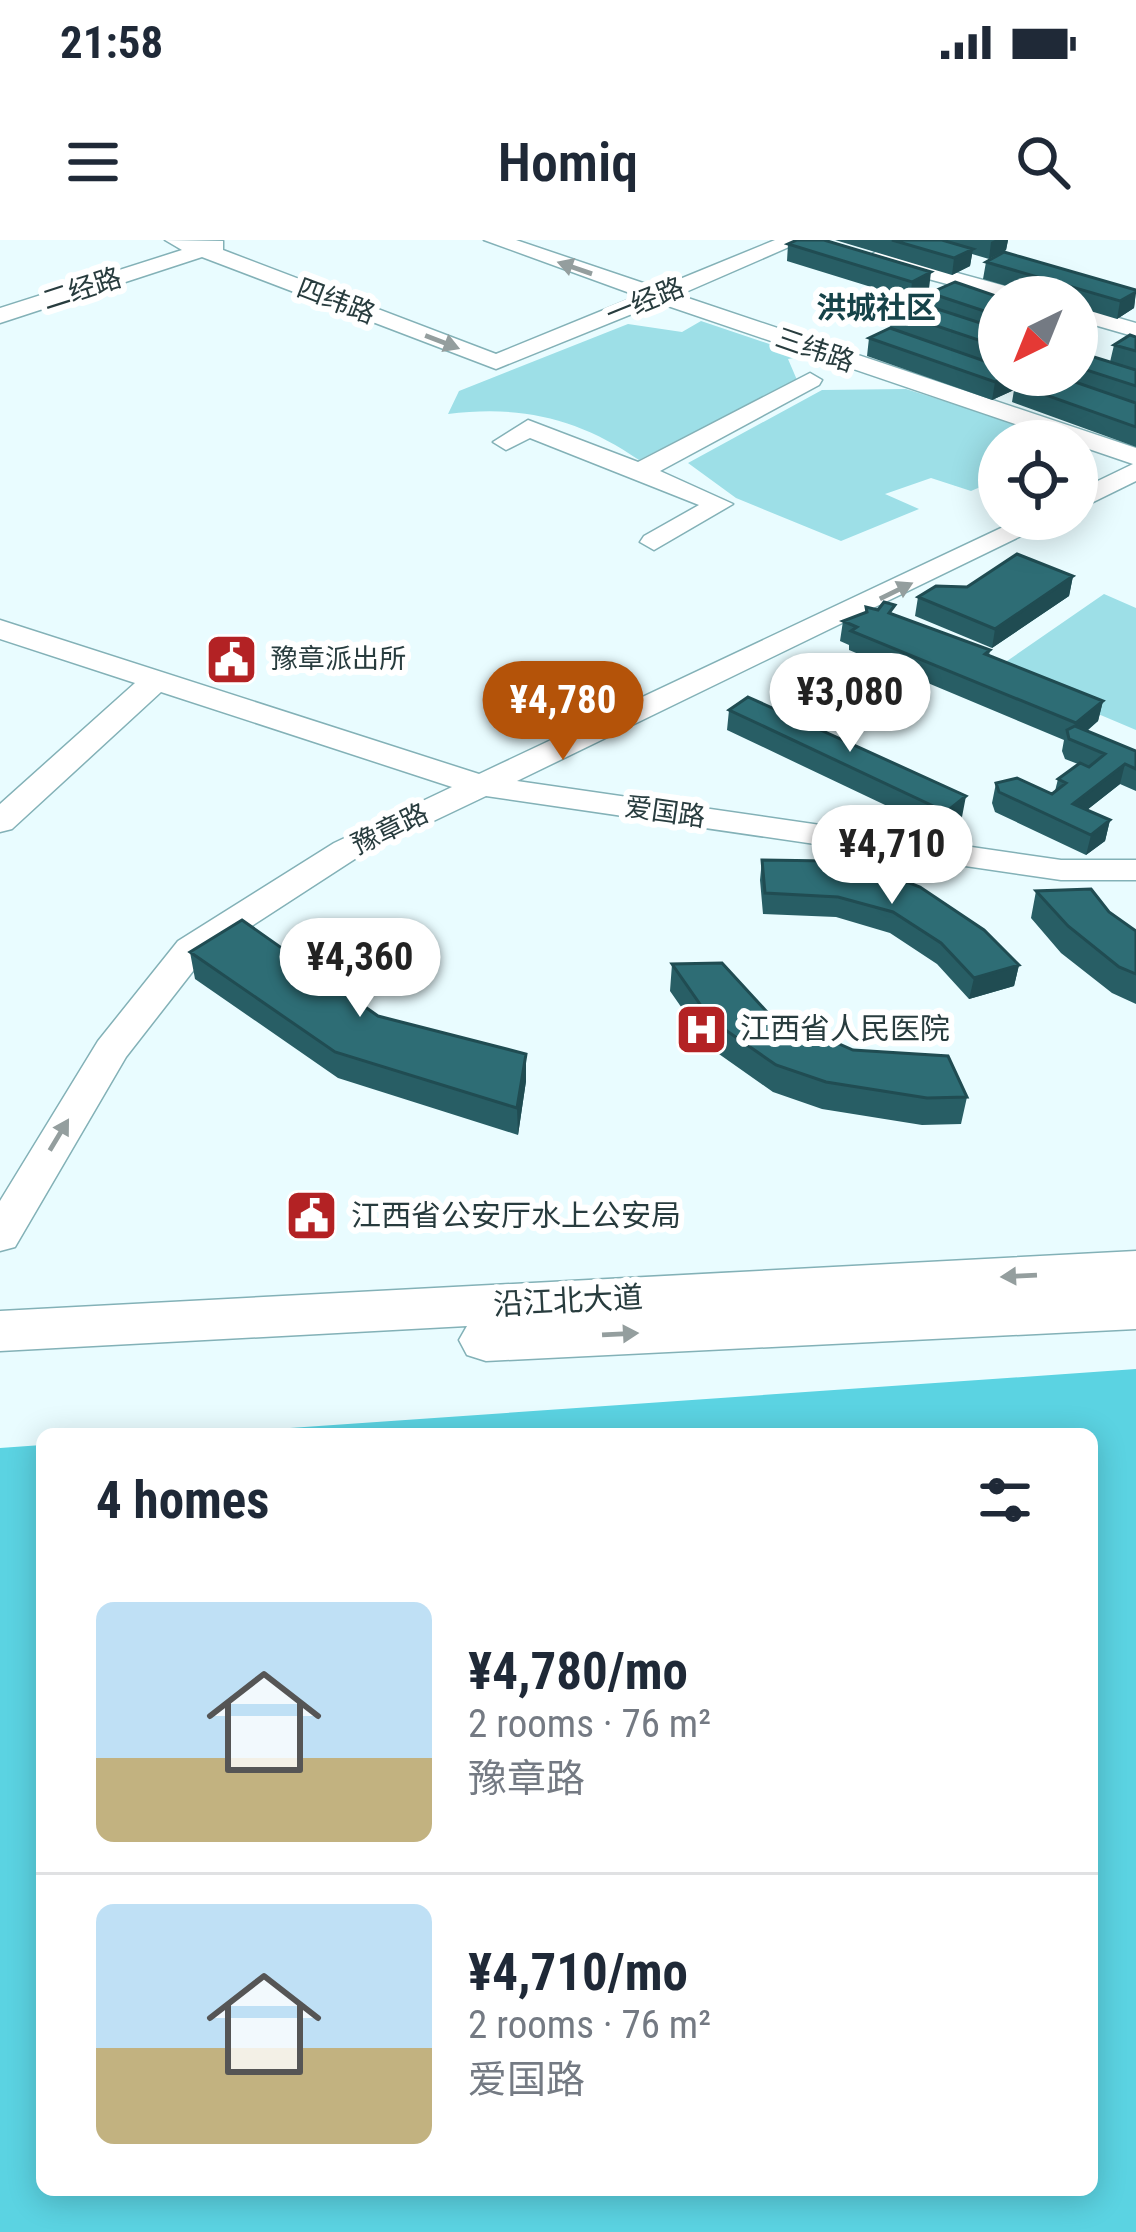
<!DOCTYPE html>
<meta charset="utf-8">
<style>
:root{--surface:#fff;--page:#f2f2f3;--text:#1f2937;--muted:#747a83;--line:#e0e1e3;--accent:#b45309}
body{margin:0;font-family:"Roboto Condensed","Noto Sans SC",sans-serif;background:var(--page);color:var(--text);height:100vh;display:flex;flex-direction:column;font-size:45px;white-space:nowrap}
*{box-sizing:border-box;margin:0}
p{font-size:39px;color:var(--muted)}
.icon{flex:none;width:66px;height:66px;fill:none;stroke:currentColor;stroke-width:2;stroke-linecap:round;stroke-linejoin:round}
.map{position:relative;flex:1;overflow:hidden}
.sheet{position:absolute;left:36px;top:1188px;width:1062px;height:768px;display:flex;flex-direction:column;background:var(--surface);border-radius:18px;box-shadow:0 6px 30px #0003}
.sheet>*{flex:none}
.needle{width:78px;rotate:223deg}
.controls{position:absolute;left:978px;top:36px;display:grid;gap:24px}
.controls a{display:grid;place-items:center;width:120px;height:120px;border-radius:50%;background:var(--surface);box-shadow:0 6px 30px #0003;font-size:60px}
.price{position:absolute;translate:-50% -102px;padding:0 27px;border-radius:42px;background:#fff;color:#222;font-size:39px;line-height:78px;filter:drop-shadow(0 3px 6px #0008)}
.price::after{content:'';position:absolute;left:50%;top:72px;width:36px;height:27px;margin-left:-18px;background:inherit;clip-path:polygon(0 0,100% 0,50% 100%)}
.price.selected{background:var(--accent);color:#fff}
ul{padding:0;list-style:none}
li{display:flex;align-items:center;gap:36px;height:300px;padding:0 60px}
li+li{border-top:3px solid var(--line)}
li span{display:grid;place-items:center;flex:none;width:336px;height:240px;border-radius:18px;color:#555}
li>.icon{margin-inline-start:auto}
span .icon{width:144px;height:144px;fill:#fffc;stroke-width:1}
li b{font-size:51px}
h2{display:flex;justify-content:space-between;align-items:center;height:144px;padding:0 60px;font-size:51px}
.status{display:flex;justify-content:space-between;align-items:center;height:84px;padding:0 60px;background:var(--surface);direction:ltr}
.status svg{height:33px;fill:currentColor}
header{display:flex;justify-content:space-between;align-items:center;height:156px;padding:0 60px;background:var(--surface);font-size:54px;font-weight:600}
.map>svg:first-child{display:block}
</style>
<div class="status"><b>21:58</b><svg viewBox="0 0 49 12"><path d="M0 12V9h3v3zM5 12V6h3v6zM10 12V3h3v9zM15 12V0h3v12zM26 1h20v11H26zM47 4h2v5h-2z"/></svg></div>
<header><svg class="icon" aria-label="menu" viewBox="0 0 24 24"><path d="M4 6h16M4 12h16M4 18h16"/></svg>Homiq<svg class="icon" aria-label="search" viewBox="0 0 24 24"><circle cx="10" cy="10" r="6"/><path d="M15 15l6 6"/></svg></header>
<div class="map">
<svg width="1136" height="1992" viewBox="0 0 1136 1992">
<rect width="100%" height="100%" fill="#e9fcff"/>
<path fill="#9ddfe7" d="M701 81 805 116 788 119 797 140 639 220C578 178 521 165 448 174L459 151 628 84 682 92Z
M906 149 1071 201H999V239L971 251 931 238 885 254 919 269 841 301 736 258 688 223 822 150Z
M1104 354 1136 368V490L994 430Z"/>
<path fill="#5bd3e2" d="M1136 1129V1992H0V1208L42 1205V1950H1092V1194H205Z"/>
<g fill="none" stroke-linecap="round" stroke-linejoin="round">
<defs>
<path id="minor" d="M165 0 223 1V10L496 114 638 56 484 0H516L658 48 775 0H805L679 55 1136 208V241L1077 270V251L1133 224 659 63 496 129 202 17 0 83V68L182 10Z
M877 11 1027 52 1030 57 999 58 869 23 866 18Z
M1077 66 1136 83V97L1077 80Z
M810 133 822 140 819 145 660 231 733 264 654 310 640 302 644 296 699 265 530 198 506 210 493 202 528 180 638 222Z
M1020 279H1056L517 541 1061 620H1136V640H1061L486 556 358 617 204 717 126 817 15 1007 0 1011V961L98 801 178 701 334 603 452 547 161 452 12 589 0 592V564L135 443 0 399V380L479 534Z"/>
<path id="major" d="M1136 1011V1089L486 1121 467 1115 459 1100 467 1086 0 1111V1071Z"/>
</defs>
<use href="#minor" stroke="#83b1b7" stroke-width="3"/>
<use href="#major" stroke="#83b1b7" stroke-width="3"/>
<use href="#minor" fill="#fff" fill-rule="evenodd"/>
<use href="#major" fill="#fff" fill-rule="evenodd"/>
</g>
<path fill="#285e65" d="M797 0 929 49 910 59 787 21 788 4Z
M835 0H1008L1006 10 989 19 972 14 970 26 952 35Z
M986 22 1136 50 1134 68 1117 79 1077 67V57H1044L983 39Z
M930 53 999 57V135L1014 150 992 160 867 116 869 98 890 88 892 71 928 66Z
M1136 97V130L1110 122 1114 105Z
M1077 115 1136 130V207L1012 162 1015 144 1030 136 1025 135H1055L1061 137V135H1077Z
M1073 336 1069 356 992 408 915 376 918 357 967 347Z
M866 367 894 375 990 410 989 416 1103 461 1098 481 1087 491 1136 511V551L1120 544 1087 570 1110 580 1105 601 1086 615 995 572 992 563 996 543 1052 554 1055 551 1058 539 1078 524 1065 519 1062 511 1064 500 849 410V405L840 401 843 381 865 373Z
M729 470 962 577 942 592 727 490Z
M762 620 830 621 1019 725 1014 746 969 759 937 724 890 693 836 677 763 674 760 640Z
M1036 651 1109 672 1136 691V764L1112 753 1061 713 1031 678Z
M190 712 378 776 526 814V841L518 895 338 838 195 739Z
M672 724 767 772 853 810 967 857 961 884 922 885 822 869 773 852 709 807 670 751Z"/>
<path fill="#204c52" d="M995 0H1008L1006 10 989 19 991 2Z
M973 9 970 26 952 35 954 18Z
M931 32 929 49 910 59 912 42Z
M1136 52 1134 68 1117 79 1120 61Z
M1092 88 1088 106 1077 112V96Z
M1010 135H1016L1014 150 992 160 995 142Z
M1073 336 1069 356 992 408 995 389Z
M1103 461 1098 481 1074 501 1072 500 1076 483Z
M1125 524 1120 544 1069 584 1073 564Z
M966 556 962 577 942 592 946 572Z
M1110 580 1105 601 1086 615 1091 595Z
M1019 725 1014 746 969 759 974 738Z
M526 814V841L518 895 517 868Z"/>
<path fill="#2e6d75" stroke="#204c52" stroke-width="3" d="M797 0H824L931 32 912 42 788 4Z
M892 0H942L973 9 954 18Z
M1004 12 1136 50V52L1120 61 986 22Z
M955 42 999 57V76L930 53Z
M913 61 999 89V107L892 71Z
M1077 83 1092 88 1077 96Z
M890 88 999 126V135H1010L995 142 869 98Z
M1130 95 1136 97V111L1114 105Z
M1081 113 1136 130V146L1077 127V115Z
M1032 135H1055L1136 163V187L1015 144Z
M1017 314 1073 336 995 389 918 357 936 346 967 347Z
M884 362 895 365 889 373 990 410 985 414 1103 461 1076 483 851 391 857 387 843 381 867 372 866 367 878 370Z
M748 457 966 556 946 572 729 470Z
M1075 486 1136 511V529L1125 524 1073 564 1110 580 1091 595 999 552 996 543 1017 538 1052 554 1066 543 1058 539 1080 523 1089 527 1105 514 1069 499 1067 490Z
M762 620 830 621 879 631 920 647 984 690 1019 725 974 738 941 703 893 672 838 657 765 653Z
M1091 649 1109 672 1136 691V734L1119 727 1068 686 1036 651Z
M242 680 378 776 526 814 517 868 335 812 190 712Z
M722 723 767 772 853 810 948 816 967 857 927 858 826 842 776 825 711 780 672 724Z"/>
<defs><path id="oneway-solid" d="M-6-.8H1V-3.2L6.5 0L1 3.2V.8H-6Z" transform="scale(3)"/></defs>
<g fill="#949e9e">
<use href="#oneway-solid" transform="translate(575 28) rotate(-161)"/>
<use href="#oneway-solid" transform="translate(442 102) rotate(21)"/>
<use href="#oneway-solid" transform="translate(896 351) rotate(-26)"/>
<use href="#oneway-solid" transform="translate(59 895) rotate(-59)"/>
<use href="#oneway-solid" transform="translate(1019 1036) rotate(177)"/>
<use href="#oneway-solid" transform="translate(620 1094) rotate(-3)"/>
</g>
<defs>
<symbol id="civic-square" viewBox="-11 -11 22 22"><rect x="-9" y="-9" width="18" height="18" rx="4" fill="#b32224" stroke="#fff"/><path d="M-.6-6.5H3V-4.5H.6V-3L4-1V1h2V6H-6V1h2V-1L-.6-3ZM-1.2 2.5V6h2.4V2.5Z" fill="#fff"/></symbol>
<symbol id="hospital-square" viewBox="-11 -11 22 22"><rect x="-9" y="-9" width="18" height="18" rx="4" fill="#b32224" stroke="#fff"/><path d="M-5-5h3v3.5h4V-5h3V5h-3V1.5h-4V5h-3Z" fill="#fff"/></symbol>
</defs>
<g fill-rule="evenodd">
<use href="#civic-square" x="202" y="390" width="59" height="59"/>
<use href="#hospital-square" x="672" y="760" width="59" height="59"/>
<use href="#civic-square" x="282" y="946" width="59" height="59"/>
</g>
<g text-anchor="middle" stroke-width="12" stroke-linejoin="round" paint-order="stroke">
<g font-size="27" fill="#283c3e" stroke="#fff">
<text transform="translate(82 49) rotate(-18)" y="9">二经路</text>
<text transform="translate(336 61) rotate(21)" y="9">四纬路</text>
<text transform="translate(645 61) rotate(-22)" y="9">一经路</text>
<text transform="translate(815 110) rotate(19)" y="9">三纬路</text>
<text transform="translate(665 572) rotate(8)" y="9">爱国路</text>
<text transform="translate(390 589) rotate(-26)" y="9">豫章路</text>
</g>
<g font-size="27" fill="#283c3e" stroke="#fff" text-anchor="start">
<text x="271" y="428">豫章派出所</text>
</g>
<g font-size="30" font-weight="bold" fill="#164349" stroke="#fff">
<text x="876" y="78">洪城社区</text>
</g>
<g font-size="30" fill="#283c3e" stroke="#fff" text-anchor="start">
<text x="740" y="799">江西省人民医院</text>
<text x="351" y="986">江西省公安厅水上公安局</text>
</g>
<g font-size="30" fill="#283c3e" stroke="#fff">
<text transform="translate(568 1061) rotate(-3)" y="10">沿江北大道</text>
</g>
</g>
</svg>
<div class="controls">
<a><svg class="needle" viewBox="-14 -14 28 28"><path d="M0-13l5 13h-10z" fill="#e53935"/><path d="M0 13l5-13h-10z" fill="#747a83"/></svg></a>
<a><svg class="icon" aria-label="locate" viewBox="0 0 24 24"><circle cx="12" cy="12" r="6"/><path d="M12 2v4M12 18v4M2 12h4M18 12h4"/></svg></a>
</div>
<b class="price" style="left:850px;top:515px">¥3,080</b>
<b class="price selected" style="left:563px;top:523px">¥4,780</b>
<b class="price" style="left:892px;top:667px">¥4,710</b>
<b class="price" style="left:360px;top:780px">¥4,360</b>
<section class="sheet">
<h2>4 homes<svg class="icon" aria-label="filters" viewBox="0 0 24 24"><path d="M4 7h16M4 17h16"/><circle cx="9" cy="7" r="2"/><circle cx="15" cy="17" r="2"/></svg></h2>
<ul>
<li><span style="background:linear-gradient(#bfe0f5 65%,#c2b280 0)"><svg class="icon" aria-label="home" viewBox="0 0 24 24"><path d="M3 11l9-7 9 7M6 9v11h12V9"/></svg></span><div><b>¥4,780/mo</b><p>2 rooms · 76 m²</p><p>豫章路</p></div></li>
<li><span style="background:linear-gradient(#bfe0f5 60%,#c2b280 0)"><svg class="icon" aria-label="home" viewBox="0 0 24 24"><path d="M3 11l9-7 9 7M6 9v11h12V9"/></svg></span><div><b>¥4,710/mo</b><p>2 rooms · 76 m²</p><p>爱国路</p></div></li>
</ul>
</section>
</div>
